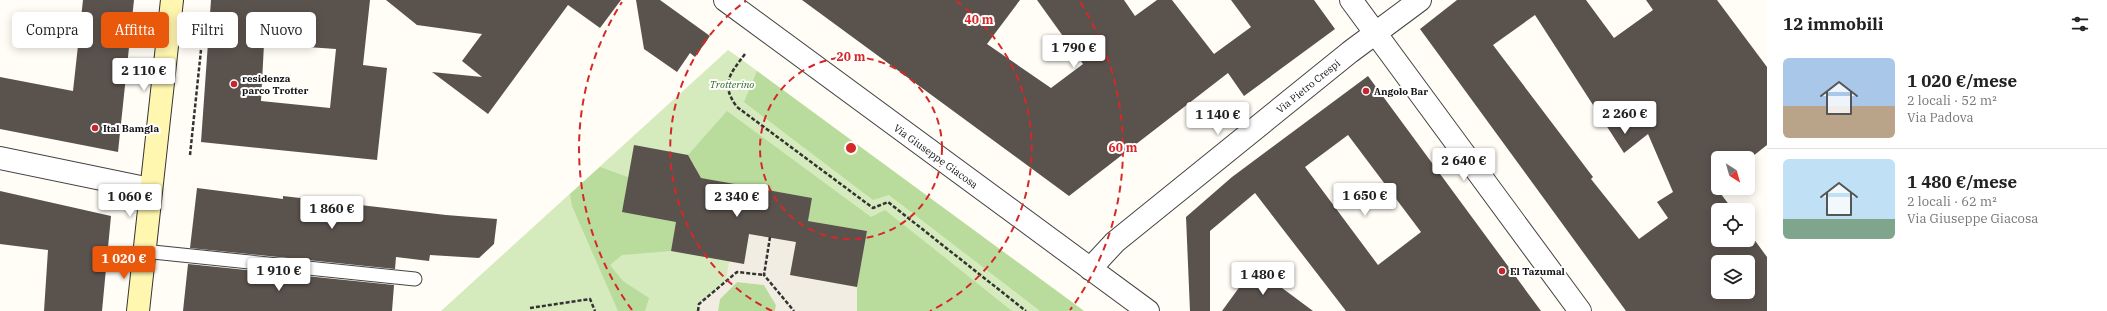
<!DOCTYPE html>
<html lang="it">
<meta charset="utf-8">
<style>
:root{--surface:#fff;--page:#f6f6f6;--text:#222;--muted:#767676;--line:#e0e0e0;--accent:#ea580c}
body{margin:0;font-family:"IBM Plex Serif",serif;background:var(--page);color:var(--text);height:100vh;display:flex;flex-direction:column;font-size:15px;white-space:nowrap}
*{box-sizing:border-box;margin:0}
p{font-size:13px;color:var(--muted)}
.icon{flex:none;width:22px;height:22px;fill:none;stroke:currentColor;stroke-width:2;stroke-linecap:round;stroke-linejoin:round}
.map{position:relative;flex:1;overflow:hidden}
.sheet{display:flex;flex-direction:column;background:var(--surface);width:340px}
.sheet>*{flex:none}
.top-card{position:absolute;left:12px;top:12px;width:380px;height:36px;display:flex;gap:8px}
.needle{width:26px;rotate:143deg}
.controls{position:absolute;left:1711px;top:151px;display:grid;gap:8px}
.controls a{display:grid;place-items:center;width:44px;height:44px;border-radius:6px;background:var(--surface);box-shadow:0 2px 10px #0003;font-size:20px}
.price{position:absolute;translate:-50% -34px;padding:0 9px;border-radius:4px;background:#fff;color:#222;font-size:13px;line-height:26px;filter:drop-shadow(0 1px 2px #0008)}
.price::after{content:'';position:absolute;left:50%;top:24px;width:12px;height:9px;margin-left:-6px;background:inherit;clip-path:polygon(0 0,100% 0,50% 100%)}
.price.active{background:var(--accent);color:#fff}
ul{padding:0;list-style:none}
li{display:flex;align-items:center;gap:12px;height:100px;padding:0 16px}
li+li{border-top:1px solid var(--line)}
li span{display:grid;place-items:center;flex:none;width:112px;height:80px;border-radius:6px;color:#555}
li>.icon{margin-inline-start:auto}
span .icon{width:48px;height:48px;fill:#fffc;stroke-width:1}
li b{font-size:17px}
h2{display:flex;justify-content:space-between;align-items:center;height:48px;padding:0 16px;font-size:17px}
.tag{padding:0 14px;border-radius:6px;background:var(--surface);box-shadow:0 2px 10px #0003;font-size:14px;line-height:36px}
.tag.active{background:var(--accent);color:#fff}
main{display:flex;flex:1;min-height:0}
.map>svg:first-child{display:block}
</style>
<main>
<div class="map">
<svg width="1767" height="311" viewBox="0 0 1767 311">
<rect width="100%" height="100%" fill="#fffdf5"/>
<path fill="#d5ebbd" d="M728 50 741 59 1084 311H441Z"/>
<path fill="#b9dc9c" d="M757 71 1084 311H1040L889 195 873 200 744 102Z
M727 111 871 217 885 210 1012 311H857V287L867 231 808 221 812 198 694 177 696 168 688 155Z
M600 167 628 177 676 222 671 251 622 255 610 265 623 281 649 298 645 311H618L572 206 570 194Z
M737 282 764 285 776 305 775 311H718L720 299Z"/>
<path fill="#f1ede2" d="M749 234 796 242 790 275 857 287V311H775L776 305 764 285 737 282 720 299 718 311H698L699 304 726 280 729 261 744 264Z"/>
<path fill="#5a524d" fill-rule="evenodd" d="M83 0H134L118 152 0 129V77L73 91Z
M211 0H370L363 65 387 68 377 160 201 142ZM264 44 336 49 330 108 261 101Z
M386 0H621L600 28 568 5 488 114 432 72 482 77 462 61 482 34 417 25Z
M636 0H660L710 36 695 57 690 53 677 72 644 49Z
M802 0H1020L987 44 1051 88 1083 64 1037 0H1124L1135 16 1157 0H1172L1214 54 1251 27 1231 0H1314L1335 29 1244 96 1228 73 1069 196Z
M1457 0H1586L1614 38 1653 10 1646 0H1717L1767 67V145L1748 160V158H1718V183L1715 186 1733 210H1718V240H1748V231L1767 257V311H1626L1420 29ZM1535 15 1624 153 1648 134 1673 192 1657 202 1668 218 1639 239 1591 179 1593 177 1493 45ZM1718 262H1748V292H1718Z
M1368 76 1541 311H1346L1255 193 1210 231V311H1190L1186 217 1232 177ZM1348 135 1421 232 1378 265 1305 167Z
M634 145 688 155 701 178 812 198 808 221 867 231 857 287 790 275 796 242 749 234 744 264 671 251 676 222 622 212Z
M197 188 283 199V196L446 215 497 219 494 244 479 258 430 255 429 261 396 257 395 269 190 248Z
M0 191 111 216 102 311H44L48 250 0 244Z
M188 264 394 285 392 311H183Z
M1254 267 1313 311H1222Z"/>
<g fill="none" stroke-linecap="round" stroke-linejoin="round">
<defs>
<path id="lane" d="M143 251 415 279"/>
<path id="street" d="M725 0 1148 311
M1351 0 1580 311
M0 158 150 189
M1090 269 1115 242 1350 52 1420 0"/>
<path id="secondary" d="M138 311 172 0"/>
</defs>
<use href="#lane" stroke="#444" stroke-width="15"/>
<use href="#street" stroke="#444" stroke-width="24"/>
<use href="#secondary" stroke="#333" stroke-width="24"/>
<path stroke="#333" stroke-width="2.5" stroke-dasharray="4 2" stroke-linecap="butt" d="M745 54C730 74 720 84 737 107L873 208 888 202 1026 311
M190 155 201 50
M770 237 764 275 794 311
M530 308 590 299 595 311
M698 311 699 304 737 272 764 275"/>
<use href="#lane" stroke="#fff" stroke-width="13"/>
<use href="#street" stroke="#fff" stroke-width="22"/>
<use href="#secondary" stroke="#fff6b0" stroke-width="22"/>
</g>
<g fill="none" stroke="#d62828" stroke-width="2" stroke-dasharray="7 5">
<circle cx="851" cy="148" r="91"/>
<path d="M772 311A181 181 0 0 1 746 1M956 1A181 181 0 0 1 930 311"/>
<path d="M632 310A272 272 0 0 1 622 2M1080 2A272 272 0 0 1 1070 310"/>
</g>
<g fill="#c4262e" stroke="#fff" stroke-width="1.5">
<circle cx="234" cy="84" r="4"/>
<circle cx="1366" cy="91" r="4"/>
<circle cx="95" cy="128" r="4"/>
<circle cx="1502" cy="271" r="4"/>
</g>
<g text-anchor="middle" stroke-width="4" stroke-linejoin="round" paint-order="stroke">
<g font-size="10" font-weight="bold" fill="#111" stroke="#fff" text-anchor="start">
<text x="242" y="82">residenza<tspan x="242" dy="12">parco Trotter</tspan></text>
<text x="1374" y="95">Angolo Bar</text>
<text x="103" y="132">Ital Bamgla</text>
<text x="1510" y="275">El Tazumal</text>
</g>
<g font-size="10" font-style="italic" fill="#2f6b1f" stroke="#fff">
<text x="732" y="88">Trotterino</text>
</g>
<g font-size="10" fill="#111" stroke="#fff">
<text transform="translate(1308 86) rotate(-39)" y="4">Via Pietro Crespi</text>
<text transform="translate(936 156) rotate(36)" y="4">Via Giuseppe Giacosa</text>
</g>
</g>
<circle cx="851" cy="148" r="6" fill="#d62828" stroke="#fff" stroke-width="2"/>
<g font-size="12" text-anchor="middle" font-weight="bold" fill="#d62828" stroke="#fff" stroke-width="4" stroke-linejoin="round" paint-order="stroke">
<text x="979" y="24">40 m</text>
<text x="851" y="61">20 m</text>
<text x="1123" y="152">60 m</text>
</g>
</svg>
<div class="controls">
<a><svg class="needle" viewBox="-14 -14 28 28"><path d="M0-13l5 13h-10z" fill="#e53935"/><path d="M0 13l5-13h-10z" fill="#767676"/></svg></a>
<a><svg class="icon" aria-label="locate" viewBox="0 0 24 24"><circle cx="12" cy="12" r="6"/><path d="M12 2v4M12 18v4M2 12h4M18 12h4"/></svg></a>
<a><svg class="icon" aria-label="layers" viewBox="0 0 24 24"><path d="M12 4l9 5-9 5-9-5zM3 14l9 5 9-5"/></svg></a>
</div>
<b class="price" style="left:1074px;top:69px">1 790 €</b>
<b class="price" style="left:144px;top:92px">2 110 €</b>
<b class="price" style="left:1625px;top:135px">2 260 €</b>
<b class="price" style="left:1218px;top:136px">1 140 €</b>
<b class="price" style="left:1464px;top:182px">2 640 €</b>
<b class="price" style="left:1365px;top:217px">1 650 €</b>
<b class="price" style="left:130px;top:218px">1 060 €</b>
<b class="price" style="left:737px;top:218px">2 340 €</b>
<b class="price" style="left:332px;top:230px">1 860 €</b>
<b class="price active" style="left:124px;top:280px">1 020 €</b>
<b class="price" style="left:279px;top:292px">1 910 €</b>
<b class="price" style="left:1263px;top:296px">1 480 €</b>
<div class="top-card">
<a class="tag">Compra</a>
<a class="tag active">Affitta</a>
<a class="tag">Filtri</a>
<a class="tag">Nuovo</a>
</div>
</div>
<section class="sheet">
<h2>12 immobili<svg class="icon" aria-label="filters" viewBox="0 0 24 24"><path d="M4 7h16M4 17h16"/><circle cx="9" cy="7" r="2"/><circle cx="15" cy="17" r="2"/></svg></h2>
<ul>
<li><span style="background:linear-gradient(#a9c7e8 60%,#b9a48a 0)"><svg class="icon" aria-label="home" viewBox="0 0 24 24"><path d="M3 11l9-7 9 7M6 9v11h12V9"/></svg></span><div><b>1 020 €/mese</b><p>2 locali · 52 m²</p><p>Via Padova</p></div></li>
<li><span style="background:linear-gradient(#bfe0f5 75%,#7fa58c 0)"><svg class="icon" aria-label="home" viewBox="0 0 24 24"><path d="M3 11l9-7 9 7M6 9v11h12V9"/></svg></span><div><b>1 480 €/mese</b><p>2 locali · 62 m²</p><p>Via Giuseppe Giacosa</p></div></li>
</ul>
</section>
</main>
